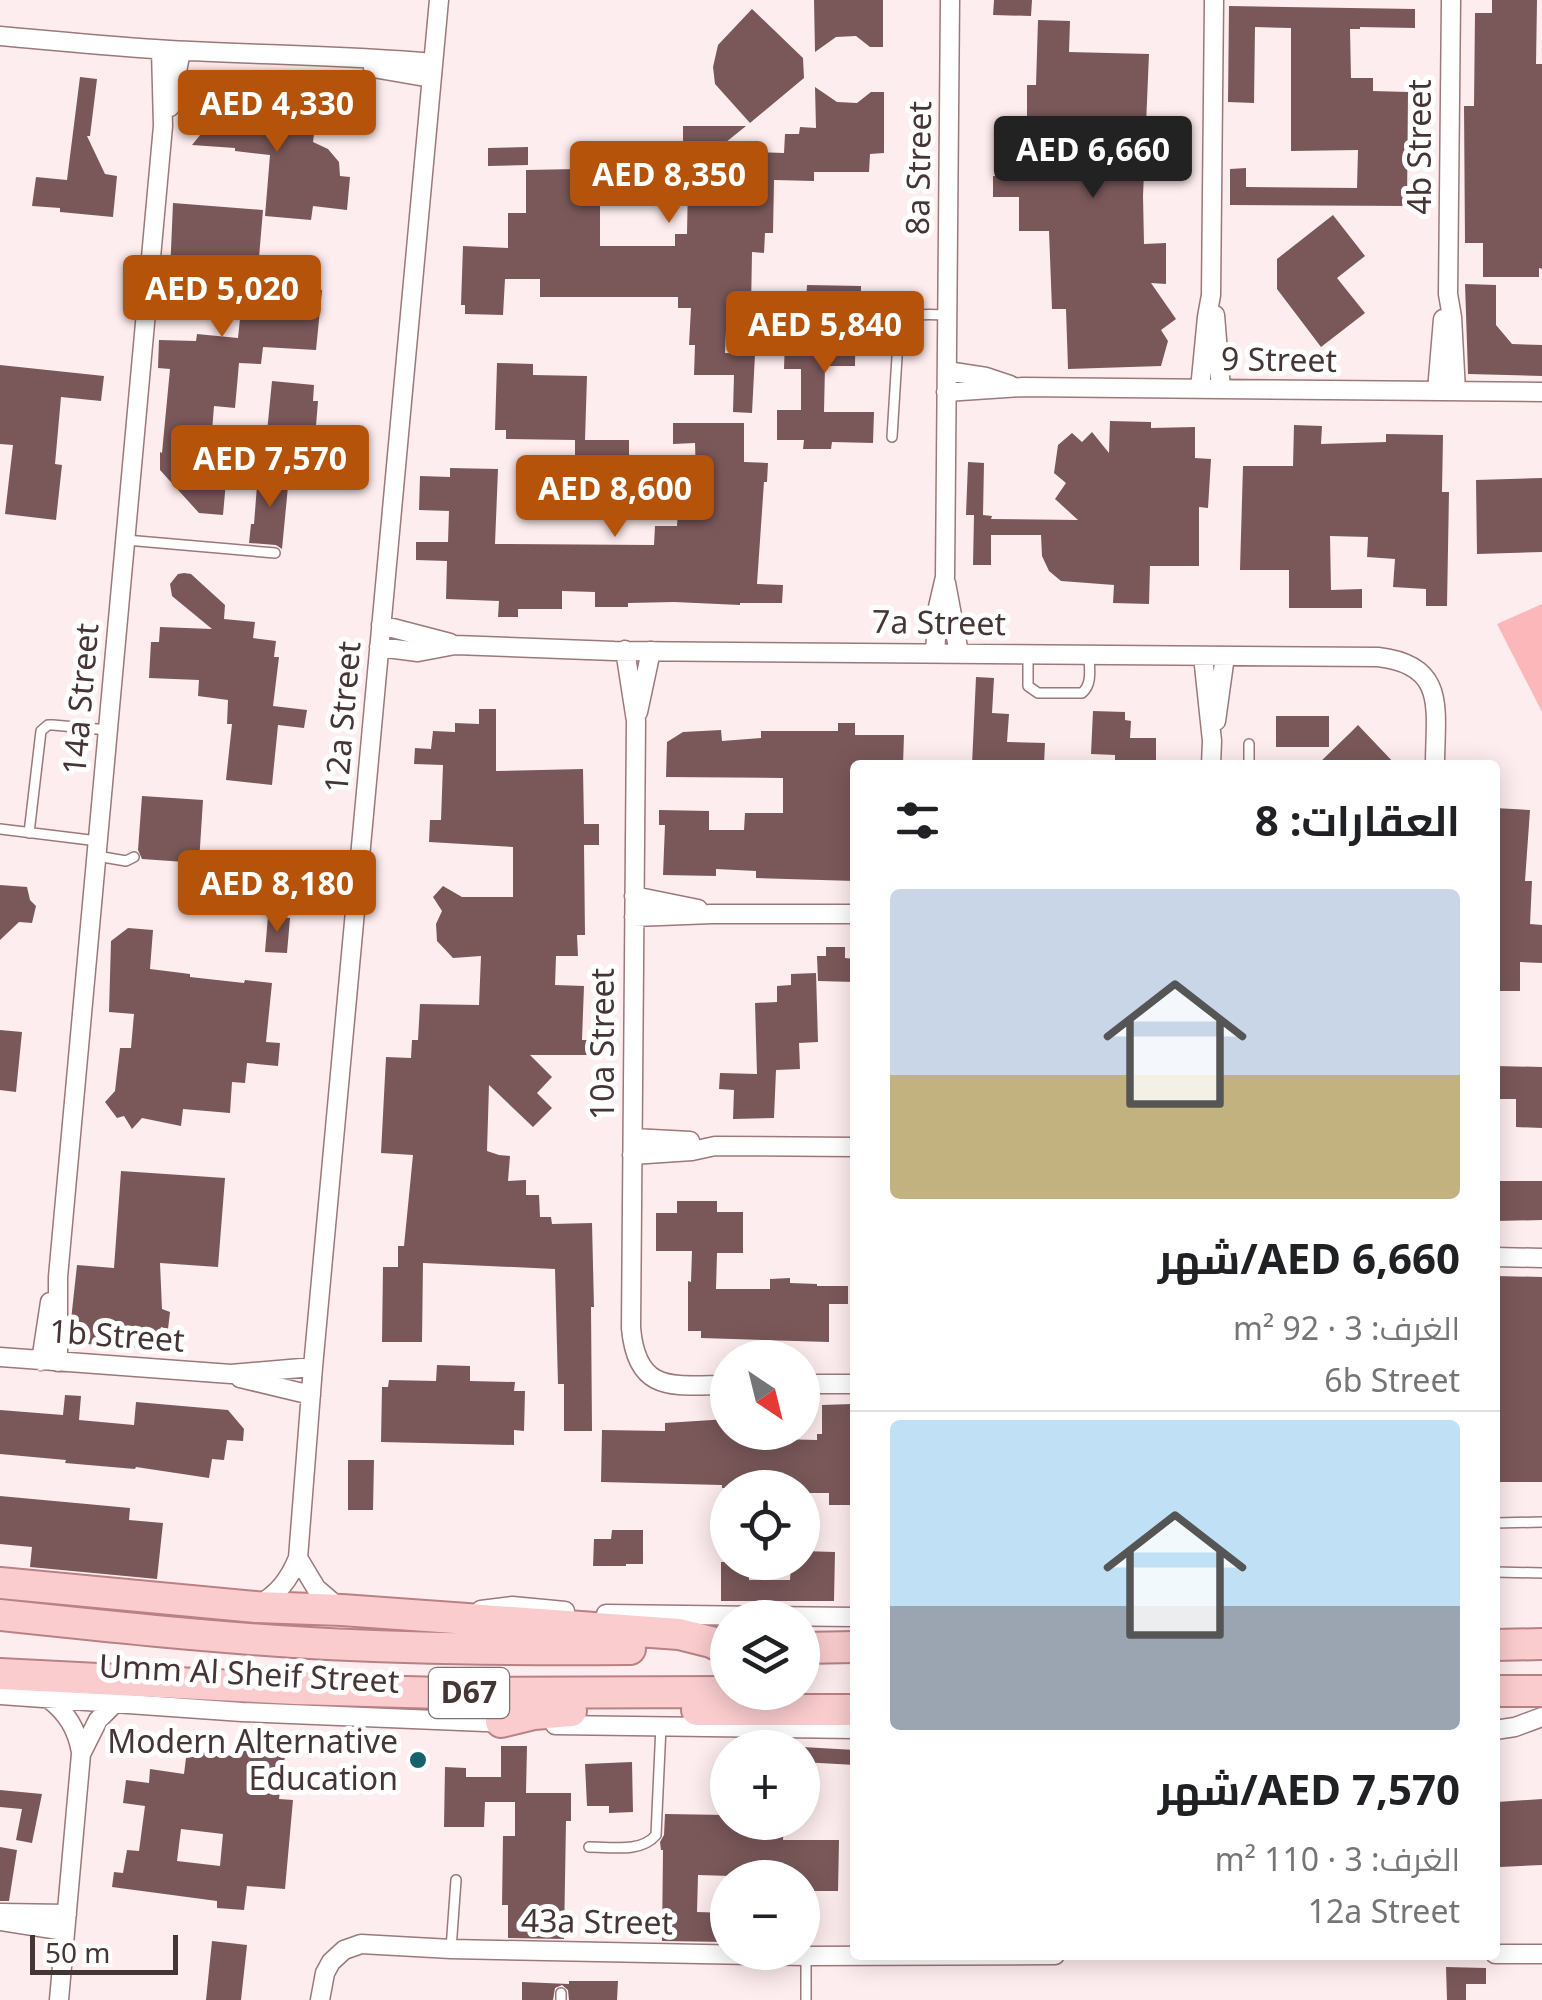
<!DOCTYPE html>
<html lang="ar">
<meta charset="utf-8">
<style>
:root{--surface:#fff;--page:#f6f6f6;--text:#202124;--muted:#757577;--line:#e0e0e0;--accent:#b45309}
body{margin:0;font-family:"Noto Sans",Cairo,sans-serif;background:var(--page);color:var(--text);direction:rtl;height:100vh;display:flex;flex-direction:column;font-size:38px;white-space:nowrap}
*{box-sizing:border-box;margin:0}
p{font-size:32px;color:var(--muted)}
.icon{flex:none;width:55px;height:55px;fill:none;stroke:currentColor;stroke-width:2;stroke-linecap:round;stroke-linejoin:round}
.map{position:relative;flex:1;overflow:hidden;direction:ltr}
.sheet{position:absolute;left:850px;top:760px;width:650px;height:1200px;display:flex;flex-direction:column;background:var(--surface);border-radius:10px;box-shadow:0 5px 25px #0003;direction:rtl}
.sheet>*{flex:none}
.needle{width:65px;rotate:145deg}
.controls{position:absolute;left:710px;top:1340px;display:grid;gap:20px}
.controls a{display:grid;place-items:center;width:110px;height:110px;border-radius:50%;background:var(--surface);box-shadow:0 5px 25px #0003;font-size:50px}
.scale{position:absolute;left:30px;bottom:25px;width:148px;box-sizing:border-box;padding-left:10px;border:5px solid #453535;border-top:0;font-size:28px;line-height:35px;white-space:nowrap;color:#453535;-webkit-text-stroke:8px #fff;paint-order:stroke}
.price{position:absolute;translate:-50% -85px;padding:0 22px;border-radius:10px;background:var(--accent);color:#fff;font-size:32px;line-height:65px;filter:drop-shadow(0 2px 5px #0008)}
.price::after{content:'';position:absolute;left:50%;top:60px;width:30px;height:22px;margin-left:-15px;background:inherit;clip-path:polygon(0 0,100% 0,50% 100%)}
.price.selected{background:#222;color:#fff}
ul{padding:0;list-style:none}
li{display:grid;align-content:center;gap:20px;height:530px;padding:0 40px}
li+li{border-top:2px solid var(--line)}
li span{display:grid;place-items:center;height:310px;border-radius:10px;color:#555}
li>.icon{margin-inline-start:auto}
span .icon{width:180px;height:180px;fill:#fffc;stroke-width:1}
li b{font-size:42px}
h2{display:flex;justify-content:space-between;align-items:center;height:120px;padding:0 40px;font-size:42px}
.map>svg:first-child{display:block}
</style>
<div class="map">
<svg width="1542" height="2000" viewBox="0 0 1542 2000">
<rect width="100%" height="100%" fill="#feedee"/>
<path fill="#fcb7bb" d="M1542 604V712L1497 624Z"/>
<path fill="#7a585a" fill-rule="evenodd" d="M814 0H883V47H870L856 36 836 37 815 52Z
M994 0H1032L1031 16 993 15Z
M1492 0H1537L1536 64H1542V269L1539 268V277H1483V243H1465L1464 106H1474L1475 13H1492Z
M1229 6 1415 9V28L1360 27V29H1350L1351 78H1373V91L1408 92 1407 206 1230 205V169L1246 168V187L1357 188 1358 150 1291 151V28L1255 27 1254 103 1228 102Z
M752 9 803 58 804 78 750 123 715 84 713 67 718 45Z
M1038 20 1070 21 1069 52 1149 54 1143 196 1144 244 1166 243V284L1151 283 1176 319 1161 330 1168 341 1161 366 1068 369 1066 309H1052L1049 231H1019V197H993V176H1027V85H1036Z
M80 77 97 79 90 136H87L105 174 117 176 113 217 60 212V208L32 206 36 177 67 180Z
M815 87 837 102 857 103 871 92H884V153L870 154 869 172H814V181L774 180 773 233H765L764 253 752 252 751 309H727L725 353 755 354 752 413 733 412 734 375H694L695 345H689L691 308H678V297H540V279H505L503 315 465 314V305H461L463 246 508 248V213H526V170L577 169V155H683V126H746L715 151 784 153 785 134H799L800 127 816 128ZM655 183H688L687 234H675V246H600V199H655Z
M225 90 273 92 271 130 314 134 313 142 328 149 339 162 340 176 350 177 347 210 313 206 311 220 265 216 270 155 235 151V148L192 145 205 129 207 101 224 102Z
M528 147V165L488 166V148Z
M173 203 263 210 257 281 269 282V285L322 290 316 350 263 347 261 364 239 363 235 408 214 406 210 457 228 459 223 515 199 513 160 470V452L162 453 170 369 158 368 159 340 196 341 197 334 238 338 242 299 188 297V274L170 273Z
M1333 215 1365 256 1337 278 1365 313 1321 347 1277 289V259Z
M1465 284 1496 285V325L1512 344 1542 345V376L1468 374Z
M807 285 861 286V305H856L855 366H825L824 412H874L873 443 832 442 831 449H803L804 440H777V410H801V369H784L785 337H831V304H806Z
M497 363 533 364V375L587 376 585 440H629V456L575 457V440L506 439V430H495Z
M0 365 104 376 101 401 61 397 55 464 62 465 56 520 5 514 13 445 0 444Z
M272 381 314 385 313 401H318L312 475H298L300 435 267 432Z
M1110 421 1151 422V428L1195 427V458L1211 459 1208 508 1199 507V566H1150L1149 604 1113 603 1114 585 1061 581 1049 571 1042 556 1041 535H991V565H973L974 515H966L968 462 984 463 983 515 992 516 991 519 1078 520 1055 499 1066 483 1054 473 1058 445 1072 433 1082 442 1092 432 1109 453Z
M673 423H744V462L768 463 767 482H764L757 584 783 585 782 603H740V605L674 602 628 603V607H595V592L562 591V609H518V617H498L499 601 446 599 447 561 416 560V542H448L449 511 419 510 420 476 450 477V468L498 469 495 544 654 545 655 526H677L680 478 696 479 695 443 673 444Z
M1294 425 1322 426 1321 444 1386 442V434L1443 435 1442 492H1449L1447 606H1426V589L1393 587 1395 559 1367 557 1368 537 1330 536 1331 590 1362 589V608H1289V570H1240L1243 466H1293Z
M258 473 289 476 282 549 276 545 249 543 251 524H254Z
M1542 478V552L1477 554 1476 480Z
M184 573 191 574 225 605 224 619 255 622 253 638 276 641 274 657H279L273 706 307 710 304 728 278 725 272 785 226 780 232 724H227L228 700 198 696 199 680 149 678 151 642H159L160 627 212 629 172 596 170 584 178 574Z
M976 677 994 678 992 713 1009 714 1007 742 1045 743 1044 765H972Z
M479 709H496V771L583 769 584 824H599V845H584L585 935H577L578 956H556L555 985 584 986 582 1040H588L587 1055H530L552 1077 537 1093 552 1108 533 1127 489 1085 487 1151 499 1155 510 1156 508 1181 526 1180V1195H539L540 1217H551L552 1224 592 1223 594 1307H591L592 1431H564V1384H558L555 1269 423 1263 422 1342H382L383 1267H398V1246H404L413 1155 381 1153 386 1057 411 1058 412 1040H418L420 1004 479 1005 481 956 453 958 437 941 436 924 442 911 433 897 443 886 462 897H513V847L429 842 430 820H441L443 765 414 764 415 748 431 749 433 731 455 732V723L479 724Z
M1093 711 1125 712V720L1131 721 1130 738H1156V765H1115V755L1091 754Z
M1276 716H1329V747H1276Z
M838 723H855V735H904L903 765H855V881L756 878V871L716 869V876L663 875 665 825H659V810L709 811V830H744L745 813H783V778L666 777 667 742 683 732 721 730 722 741 761 738V731H838Z
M1358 725 1396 765H1317L1349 734Z
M142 796 203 800 199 863 142 859 138 850Z
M1495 808 1530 810 1525 881H1532L1530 924 1542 925V963L1520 962V991H1495Z
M207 855 257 860 254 884 205 879Z
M0 885 27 887 30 900 36 906 32 923 19 922 0 940Z
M268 916 290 918 287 953 265 952Z
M128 928 153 930 150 969 190 974V977L244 983 245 980 272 983 266 1042 280 1043 278 1066 247 1063 245 1083 232 1082 230 1113 183 1109 181 1126 142 1118 132 1129 124 1116 117 1118 105 1102 115 1091 120 1048H131L134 1014 109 1012 111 941Z
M826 947H845V958L855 959V982L818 981 817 956H826Z
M816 973 818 1042 799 1043 800 1069 776 1070 774 1118 733 1119 734 1090 719 1089 720 1073 757 1074 755 1003 777 1002V986L791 985V974Z
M0 1030 22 1032 16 1092 0 1090Z
M1496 1066 1542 1067V1128L1516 1127V1099H1495Z
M121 1171 225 1178 218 1267 160 1263 162 1309 170 1312 168 1329 161 1327 157 1349 87 1344 71 1320 77 1265 114 1268Z
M1495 1181H1542V1220L1495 1221Z
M677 1201H717V1212H743V1253H717L716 1289H770V1279L790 1278V1283L817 1284V1286H848V1304H829V1342L701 1338V1331H688V1281L691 1282 692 1251H656V1213H677Z
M1495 1276 1542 1277V1482H1495Z
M437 1365 470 1366V1381L515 1382 514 1391H525L524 1431 514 1430V1445L381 1442 382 1387H388L389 1380 436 1381Z
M65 1395 81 1396 79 1420 134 1425 136 1402 228 1410 244 1429 243 1441 227 1440 224 1460 212 1459 209 1478 136 1467 135 1469 65 1463 66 1460 0 1454V1410L63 1415Z
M852 1404 851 1505H829V1493H802V1488H722V1485L601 1482 602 1430 665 1431V1423L728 1419V1432H778V1439L817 1440V1434H822V1405Z
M348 1460H374L373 1510H348Z
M0 1496 130 1508 129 1520 163 1523 157 1579 30 1567 32 1547 0 1544Z
M612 1530H643V1564H626V1566H593L594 1539H611Z
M802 1551 835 1552 834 1601H721V1562H749V1580H790L791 1562H802Z
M501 1746H527L526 1793H571V1821H566L564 1939 508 1938V1905H502L503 1836H515V1802H485L484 1827H444L445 1767 466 1768V1777H501Z
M802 1747 855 1750V1765L802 1762Z
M187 1750 240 1757 241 1750 285 1756 279 1799 293 1800 285 1889 247 1886 244 1910 217 1908V1901L112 1887 114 1872 123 1873 127 1850 139 1851 145 1806 123 1803 126 1780 149 1783 150 1769 184 1774ZM181 1829 223 1834 220 1866 177 1861Z
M632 1762 633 1812 609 1813V1806H587L585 1764Z
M0 1790 42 1794 32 1843 16 1840 22 1809 0 1807Z
M1542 1799V1865L1500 1867 1497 1802Z
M665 1814 728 1815V1822H784L783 1840H839L838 1891H802V1878L698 1875 697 1912 728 1913V1942L662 1941 663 1850H661L660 1842 664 1835Z
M0 1847 17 1850 9 1901H0Z
M212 1941 247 1945 241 2000H206Z
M1446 1967 1486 1968V1984H1466V2000H1447Z
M569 1981H618L617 2000H569L568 1990 562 1985 555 1988 553 2000H522V1982L569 1984Z"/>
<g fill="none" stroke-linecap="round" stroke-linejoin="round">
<defs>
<path id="lane" d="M892 437 899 325C911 311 930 315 947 315
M126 540 275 553
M1028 654V686L1038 693H1082C1093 684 1089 667 1089 655
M1249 765V744
M0 829 98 841
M29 833 41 731 48 725H53L108 730
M97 856 126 861 134 857
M1495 1523 1542 1522
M1495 1572 1542 1573
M589 1847C611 1847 641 1853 656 1835L661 1726
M451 1949 456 1880
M561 1993V2000
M806 2000V1956"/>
<path id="street" d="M1451 0 1448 294 1452 317 1456 391
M0 36C57 41 113 47 170 50 258 55 345 55 433 63
M373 68 431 78
M170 107 181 51
M1215 315 1221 389
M947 371 986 377 1010 385
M1200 389 1207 317 1211 295 1214 0
M1437 391 1443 319
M946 392 1023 387 1542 392
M946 583 959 653
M381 625 450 643
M379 647 418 652 455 645 614 651 1378 657C1448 665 1435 710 1435 765
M625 650 636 721 631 1328C637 1395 674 1385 728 1385
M935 653 938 607 945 577 950 0
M1203 656 1212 741 1211 765
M638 712 651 651
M1216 721 1225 656
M634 896 698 909
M634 917 712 914H855
M633 1138 690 1141
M632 1155 692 1151 715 1146 855 1147
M1495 1257 1542 1258
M0 1357 231 1374 313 1367
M41 1361 50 1302
M58 1362V1277L163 126 161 50
M240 1378 311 1395
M802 1384H855
M298 1558 316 1588 338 1607
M257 1606C278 1594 289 1580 298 1558L313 1367 439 0
M481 1610 512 1606 565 1611
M606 1614 855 1617
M0 1695 242 1712 509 1723
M49 1699C67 1713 77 1729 81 1752
M555 1725 855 1729
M1495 1730 1515 1727 1542 1717
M0 1913 67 1914
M0 1921 65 1931
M1495 1954H1542
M59 2000 81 1754 98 1720 116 1702
M320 2000 325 1973 331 1962 344 1950 361 1944 451 1949 806 1956 1055 1955"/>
<path id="primary" d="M0 1583 256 1607 342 1610 679 1634 711 1642 726 1649
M0 1615C103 1626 207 1637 310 1643 417 1649 523 1650 630 1649
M1495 1645 1542 1644
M802 1648 855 1647
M0 1674 295 1689 442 1693 728 1692
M1495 1691H1542
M697 1710H855
M501 1722 534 1714 571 1711"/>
</defs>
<use href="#lane" stroke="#9c7879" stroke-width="12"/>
<use href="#street" stroke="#9c7879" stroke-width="21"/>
<use href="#primary" stroke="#b98184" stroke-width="34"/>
<use href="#lane" stroke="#fff" stroke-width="9"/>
<use href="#street" stroke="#fff" stroke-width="18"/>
<use href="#primary" stroke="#faccce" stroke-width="30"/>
</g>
<circle fill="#16616e" stroke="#fff" stroke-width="4" cx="418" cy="1760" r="10"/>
<g text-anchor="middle" stroke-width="10" stroke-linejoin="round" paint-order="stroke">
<rect fill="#fff" stroke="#7d7272" stroke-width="2.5" x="429" y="1668" width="80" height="50" rx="8"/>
<g font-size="30" font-weight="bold" fill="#453535">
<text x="469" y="1703">D67</text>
</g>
<g font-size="32" fill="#453535" stroke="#fff">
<text transform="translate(1420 147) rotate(-90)" y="11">4b Street</text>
<text transform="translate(919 168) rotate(-89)" y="11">8a Street</text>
<text transform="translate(1279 360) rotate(1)" y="11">9 Street</text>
<text transform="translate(939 623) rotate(1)" y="11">7a Street</text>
<text transform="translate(81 699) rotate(-85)" y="11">14a Street</text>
<text transform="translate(343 717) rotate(-85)" y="11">12a Street</text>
<text transform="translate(603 1044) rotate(-90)" y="11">10a Street</text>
<text transform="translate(117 1336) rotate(4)" y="11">1b Street</text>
<text transform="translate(249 1674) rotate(3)" y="11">Umm Al Sheif Street</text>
<text transform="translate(597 1922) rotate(1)" y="11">43a Street</text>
</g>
<g font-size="32" fill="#453535" stroke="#fff" text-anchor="end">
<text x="398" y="1753">Modern Alternative<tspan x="398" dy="37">Education</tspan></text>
</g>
</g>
</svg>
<div class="controls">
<a><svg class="needle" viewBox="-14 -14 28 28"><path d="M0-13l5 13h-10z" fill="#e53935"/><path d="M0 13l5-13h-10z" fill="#757577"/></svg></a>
<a><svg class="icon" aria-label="locate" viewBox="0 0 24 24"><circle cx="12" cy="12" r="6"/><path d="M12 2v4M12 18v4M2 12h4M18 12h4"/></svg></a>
<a><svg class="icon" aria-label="layers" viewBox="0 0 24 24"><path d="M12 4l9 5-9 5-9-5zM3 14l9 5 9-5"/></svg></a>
<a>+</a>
<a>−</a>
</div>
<div class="scale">50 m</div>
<b class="price" style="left:277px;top:155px">AED 4,330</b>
<b class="price selected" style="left:1093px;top:201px">AED 6,660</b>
<b class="price" style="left:669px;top:226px">AED 8,350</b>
<b class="price" style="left:222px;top:340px">AED 5,020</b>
<b class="price" style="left:825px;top:376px">AED 5,840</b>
<b class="price" style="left:270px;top:510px">AED 7,570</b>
<b class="price" style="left:615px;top:540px">AED 8,600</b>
<b class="price" style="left:277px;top:935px">AED 8,180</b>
<section class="sheet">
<h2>العقارات: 8<svg class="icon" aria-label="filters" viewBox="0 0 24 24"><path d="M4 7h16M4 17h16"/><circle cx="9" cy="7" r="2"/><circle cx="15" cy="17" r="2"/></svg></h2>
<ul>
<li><span style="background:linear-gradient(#c9d6e8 60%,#c2b280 0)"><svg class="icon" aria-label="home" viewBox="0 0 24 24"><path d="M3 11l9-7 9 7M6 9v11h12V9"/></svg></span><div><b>AED 6,660/شهر</b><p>الغرف: 3 · 92 m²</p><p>6b Street</p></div></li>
<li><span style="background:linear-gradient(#bfe0f5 60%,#9aa5b1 0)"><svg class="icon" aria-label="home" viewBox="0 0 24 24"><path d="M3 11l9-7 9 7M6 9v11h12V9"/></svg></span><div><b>AED 7,570/شهر</b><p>الغرف: 3 · 110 m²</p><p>12a Street</p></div></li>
</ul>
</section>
</div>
